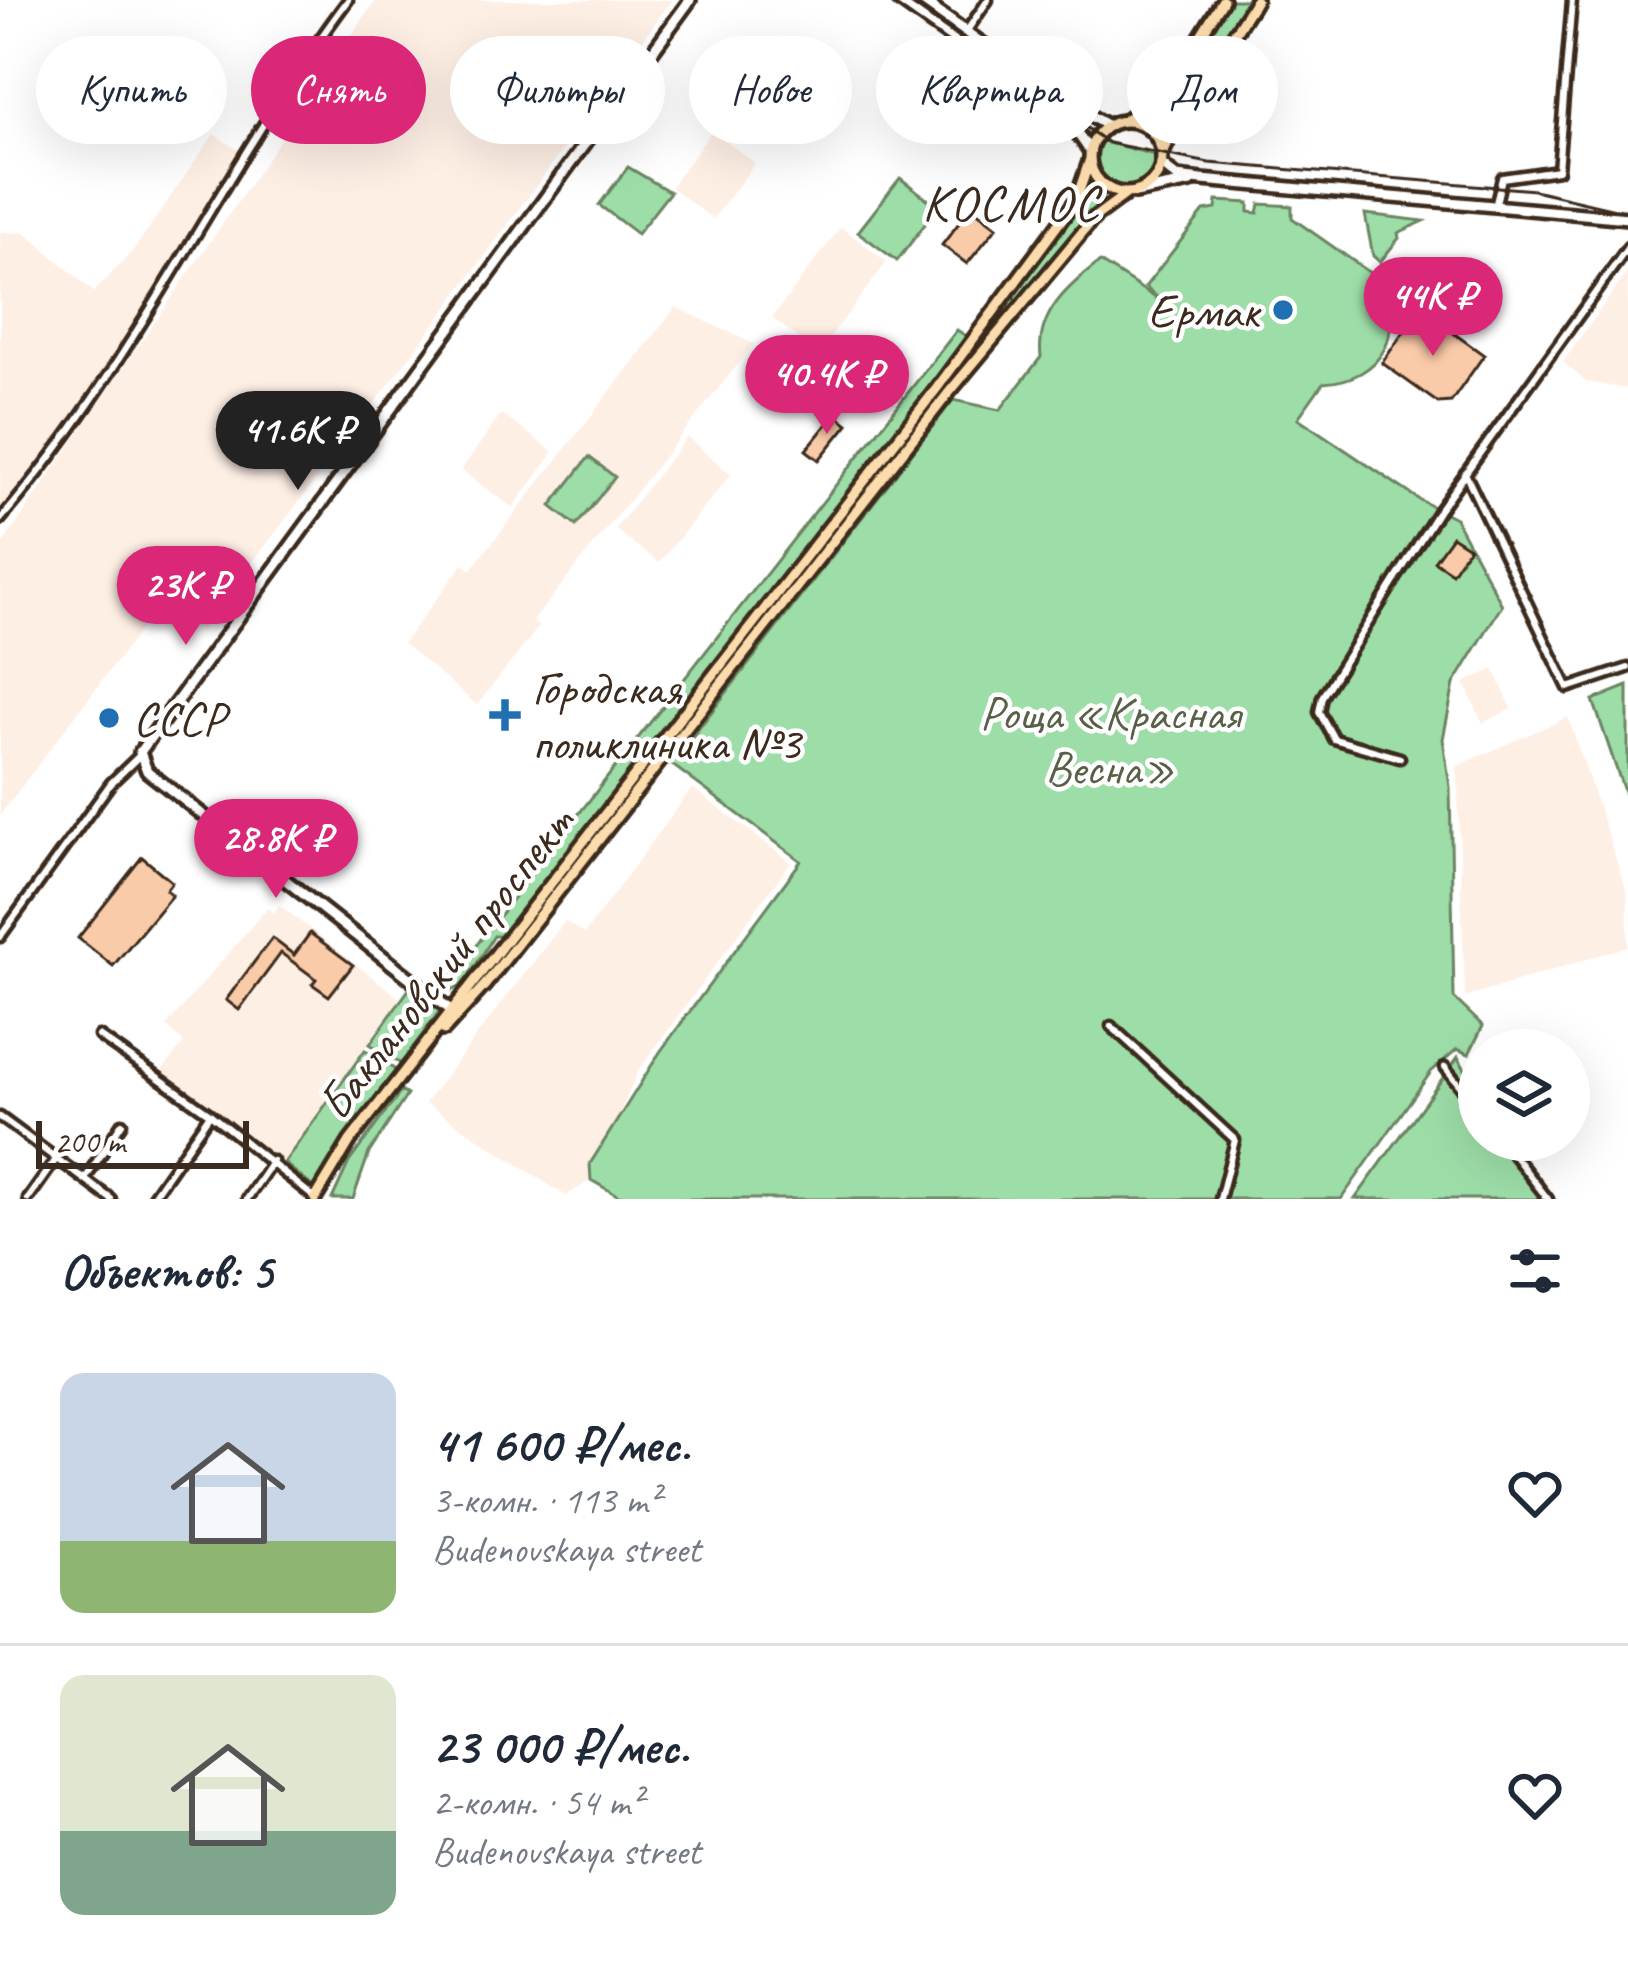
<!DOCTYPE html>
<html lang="ru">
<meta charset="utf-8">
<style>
:root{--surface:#fff;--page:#f6f6f7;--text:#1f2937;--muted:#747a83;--line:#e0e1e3;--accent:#db2777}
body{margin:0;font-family:Caveat,sans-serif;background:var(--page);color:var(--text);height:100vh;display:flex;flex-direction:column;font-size:45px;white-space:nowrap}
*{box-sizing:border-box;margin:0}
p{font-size:39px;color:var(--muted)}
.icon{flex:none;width:66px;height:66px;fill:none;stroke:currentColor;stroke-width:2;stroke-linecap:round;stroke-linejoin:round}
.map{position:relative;height:1199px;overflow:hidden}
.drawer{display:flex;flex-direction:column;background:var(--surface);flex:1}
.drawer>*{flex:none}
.banner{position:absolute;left:36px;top:36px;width:1557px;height:108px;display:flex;gap:24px}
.buttons{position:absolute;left:1458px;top:1029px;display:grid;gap:24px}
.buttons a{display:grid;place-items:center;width:132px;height:132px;border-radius:50%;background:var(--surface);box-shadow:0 12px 48px #0002;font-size:60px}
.scale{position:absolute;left:36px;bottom:30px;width:213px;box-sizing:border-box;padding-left:12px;border:6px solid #3b2a1e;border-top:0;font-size:33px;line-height:42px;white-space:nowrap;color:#3b2a1e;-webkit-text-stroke:9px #fff;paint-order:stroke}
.price{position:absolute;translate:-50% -102px;padding:0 27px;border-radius:42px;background:var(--accent);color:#fff;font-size:39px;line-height:78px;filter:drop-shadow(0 3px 6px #0008)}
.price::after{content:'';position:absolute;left:50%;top:72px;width:36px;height:27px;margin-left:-18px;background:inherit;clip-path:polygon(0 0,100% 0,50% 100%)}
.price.current{background:#222;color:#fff}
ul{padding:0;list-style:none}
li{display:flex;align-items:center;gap:36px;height:300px;padding:0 60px}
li+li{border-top:3px solid var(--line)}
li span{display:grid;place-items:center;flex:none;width:336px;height:240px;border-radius:24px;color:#555}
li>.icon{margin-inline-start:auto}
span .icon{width:144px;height:144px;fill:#fffc;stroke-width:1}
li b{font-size:51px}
h2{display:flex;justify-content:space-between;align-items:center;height:144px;padding:0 60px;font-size:51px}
.tag{padding:0 42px;border-radius:54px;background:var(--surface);box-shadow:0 12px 48px #0002;font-size:42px;line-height:108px}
.tag.current{background:var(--accent);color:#fff}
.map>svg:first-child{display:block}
</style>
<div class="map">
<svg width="1628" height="1199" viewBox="0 0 1628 1199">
<rect width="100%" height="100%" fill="#fff"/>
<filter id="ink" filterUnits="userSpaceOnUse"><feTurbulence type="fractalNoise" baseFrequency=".00833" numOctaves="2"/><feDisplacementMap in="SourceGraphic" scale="24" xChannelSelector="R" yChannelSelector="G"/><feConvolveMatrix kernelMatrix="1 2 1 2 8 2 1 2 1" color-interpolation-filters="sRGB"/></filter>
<g filter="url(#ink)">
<path fill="#feefe5" d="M376 0H672L444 312 201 630 162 601 0 815V548Z
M712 131 755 163 713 219 670 187Z
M214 134 240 151 97 382 0 515V232L26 233 94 292 132 252Z
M841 227 887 262 818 353 772 318Z
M1628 271V389L1586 382 1563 362Z
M676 307 754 344 533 621 539 627 477 705 403 643 463 564 471 570Z
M501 414 554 452 513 508 461 470Z
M687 437 731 474 659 563 615 529Z
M1494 669 1512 709 1483 723 1464 683Z
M1568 717 1628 895V946L1465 998 1457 766Z
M692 788 791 862 638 1071 591 1180 566 1196 425 1103 565 921 584 934Z
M279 905 401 999 284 1162 161 1072 184 1043 166 1026 267 908 274 913Z"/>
<path fill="#9ddea8" stroke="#6c8463" stroke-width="3" d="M1227 0H1250L1190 93 1173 83Z
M1098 140 1159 156 1151 178 1132 189 1105 182 1094 162Z
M628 167 670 192 637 234 599 205Z
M900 178 938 207 897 261 858 232Z
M1092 189 1103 198 962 376 953 374 986 324Z
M1217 201 1249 203V212L1258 213 1260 204 1292 206V218L1379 279C1408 332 1382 380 1323 383L1298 418 1418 499 1455 518 1502 605 1454 684 1443 739 1450 787 1454 998 1483 1026 1469 1054 1457 1049 1431 1072 1341 1199H624L591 1180 590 1164 660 1052 801 861 671 764 953 400 1000 410 1041 357C1036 314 1068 286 1100 262L1165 304 1145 287 1204 211 1216 209Z
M1365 214 1424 221 1398 233 1399 238 1380 262 1373 256Z
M957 330 966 336 935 383 502 936H494L462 987 448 991 449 980Z
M945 384 949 386 491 971 489 969Z
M589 457 615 477 576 526 551 506Z
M1628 686V803L1593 700Z
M412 985 441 1009 401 1064 370 1044Z
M365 1050 397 1071 313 1187 284 1163Z
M1458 1057 1479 1094V1140H1506L1548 1199H1355Z
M401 1091 407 1095 369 1153 353 1199H332L349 1162Z"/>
<path fill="#facba9" stroke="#3b2a1e" stroke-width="3" d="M971 207 997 227 967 264 942 245Z
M1420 309 1484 355 1451 402 1438 403 1382 363Z
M835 414 848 424 819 460 806 450Z
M1452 536 1469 547 1452 573 1434 561Z
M142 857 172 882 166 890 172 895 113 966 78 938Z
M310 933 353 965 329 996 312 984 316 979 281 953 239 1010 226 1000 272 938 294 955Z"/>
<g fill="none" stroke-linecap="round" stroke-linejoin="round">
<defs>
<path id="minor" d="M966 32 988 0
M1495 207 1502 178 1558 170 1572 0
M1465 473 1568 688 1628 668
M0 520C137 362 223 167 348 0
M1400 758 1334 739 1319 712 1322 697 1439 510 1628 247
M0 937 111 783 140 755
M1111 1026 1235 1140 1220 1199
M99 1036 210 1114 315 1198
M1445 1067 1479 1110
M0 1117 111 1199
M1502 1140 1548 1199
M85 1179 122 1123
M28 1199 57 1158
M151 1199 210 1114
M247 1199 273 1161"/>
<path id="secondary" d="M898 0 1069 121 1090 151
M921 0 1059 98 1108 126
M1161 164 1177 177 1202 180 1628 218
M1135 193 1191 182
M457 1015 147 771 140 752 690 0"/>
<path id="primary" d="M1090 157a36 36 0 1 1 72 0a36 36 0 1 1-72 0Z
M1124 121 1168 88 1223 0
M1163 153 1178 121 1256 0
M444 1030 485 985 947 395 1095 217 1126 194
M315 1199 350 1141 937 388 1076 200 1090 159"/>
</defs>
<use href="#minor" stroke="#3b2a1e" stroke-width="15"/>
<use href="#secondary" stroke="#3b2a1e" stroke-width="18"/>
<use href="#primary" stroke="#3b2a1e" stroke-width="18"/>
<use href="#minor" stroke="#fff" stroke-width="6"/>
<use href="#secondary" stroke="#fff" stroke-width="9"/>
<use href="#primary" stroke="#fcdcac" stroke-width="9"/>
<path stroke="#3b2a1e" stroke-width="3" d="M905 0 1108 143 1209 163 1534 190 1628 212"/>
</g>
</g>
<g fill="#1f6fb2" stroke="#fff" stroke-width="4.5">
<circle cx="1283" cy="310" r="12"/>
<path d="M499 697h12v12h12v12h-12v12h-12v-12h-12v-12h12z"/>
<circle cx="109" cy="718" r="12"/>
</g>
<g text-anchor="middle" stroke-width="9" stroke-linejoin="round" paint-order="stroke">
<g font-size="48" fill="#3b2a1e" stroke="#fff" text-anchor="start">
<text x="1259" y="327" text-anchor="end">Ермак</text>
<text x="532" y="704">Городская<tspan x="532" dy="55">поликлиника №3</tspan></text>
<text x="133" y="735">СССР</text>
</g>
<g font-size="48" fill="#586047" stroke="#fff">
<text x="1110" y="729">Роща «Красная<tspan x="1110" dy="55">Весна»</tspan></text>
</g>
<g font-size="48" fill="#3b2a1e" stroke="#fff">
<text transform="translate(445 962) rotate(-52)" y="17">Баклановский проспект</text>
</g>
<g font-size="51" letter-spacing="3" fill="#3b2a1e" stroke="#fff">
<text x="1012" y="220">КОСМОС</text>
</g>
</g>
</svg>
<div class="buttons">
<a><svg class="icon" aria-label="layers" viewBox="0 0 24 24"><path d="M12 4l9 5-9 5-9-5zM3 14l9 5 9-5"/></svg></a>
</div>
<div class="scale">200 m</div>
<b class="price" style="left:1433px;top:359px">44K ₽</b>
<b class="price" style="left:827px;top:437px">40.4K ₽</b>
<b class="price current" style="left:298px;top:493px">41.6K ₽</b>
<b class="price" style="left:186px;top:648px">23K ₽</b>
<b class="price" style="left:276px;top:901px">28.8K ₽</b>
<div class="banner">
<a class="tag">Купить</a>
<a class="tag current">Снять</a>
<a class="tag">Фильтры</a>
<a class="tag">Новое</a>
<a class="tag">Квартира</a>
<a class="tag">Дом</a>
</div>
</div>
<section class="drawer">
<h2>Объектов: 5<svg class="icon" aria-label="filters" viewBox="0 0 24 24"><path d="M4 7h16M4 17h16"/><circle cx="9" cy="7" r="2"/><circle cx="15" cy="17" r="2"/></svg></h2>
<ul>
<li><span style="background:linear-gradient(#c9d6e8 70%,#8fb573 0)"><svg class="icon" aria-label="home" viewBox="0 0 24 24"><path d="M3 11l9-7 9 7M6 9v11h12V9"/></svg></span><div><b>41 600 ₽/мес.</b><p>3-комн. · 113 m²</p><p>Budenovskaya street</p></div><svg class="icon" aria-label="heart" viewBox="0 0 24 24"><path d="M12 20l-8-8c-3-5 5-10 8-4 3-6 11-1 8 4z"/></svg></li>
<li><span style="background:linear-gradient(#dfe7d0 65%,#7fa58c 0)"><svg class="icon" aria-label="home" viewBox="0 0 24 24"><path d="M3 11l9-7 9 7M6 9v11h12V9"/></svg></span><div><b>23 000 ₽/мес.</b><p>2-комн. · 54 m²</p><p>Budenovskaya street</p></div><svg class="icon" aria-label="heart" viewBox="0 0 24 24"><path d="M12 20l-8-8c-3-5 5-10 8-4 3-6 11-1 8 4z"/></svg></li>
</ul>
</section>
